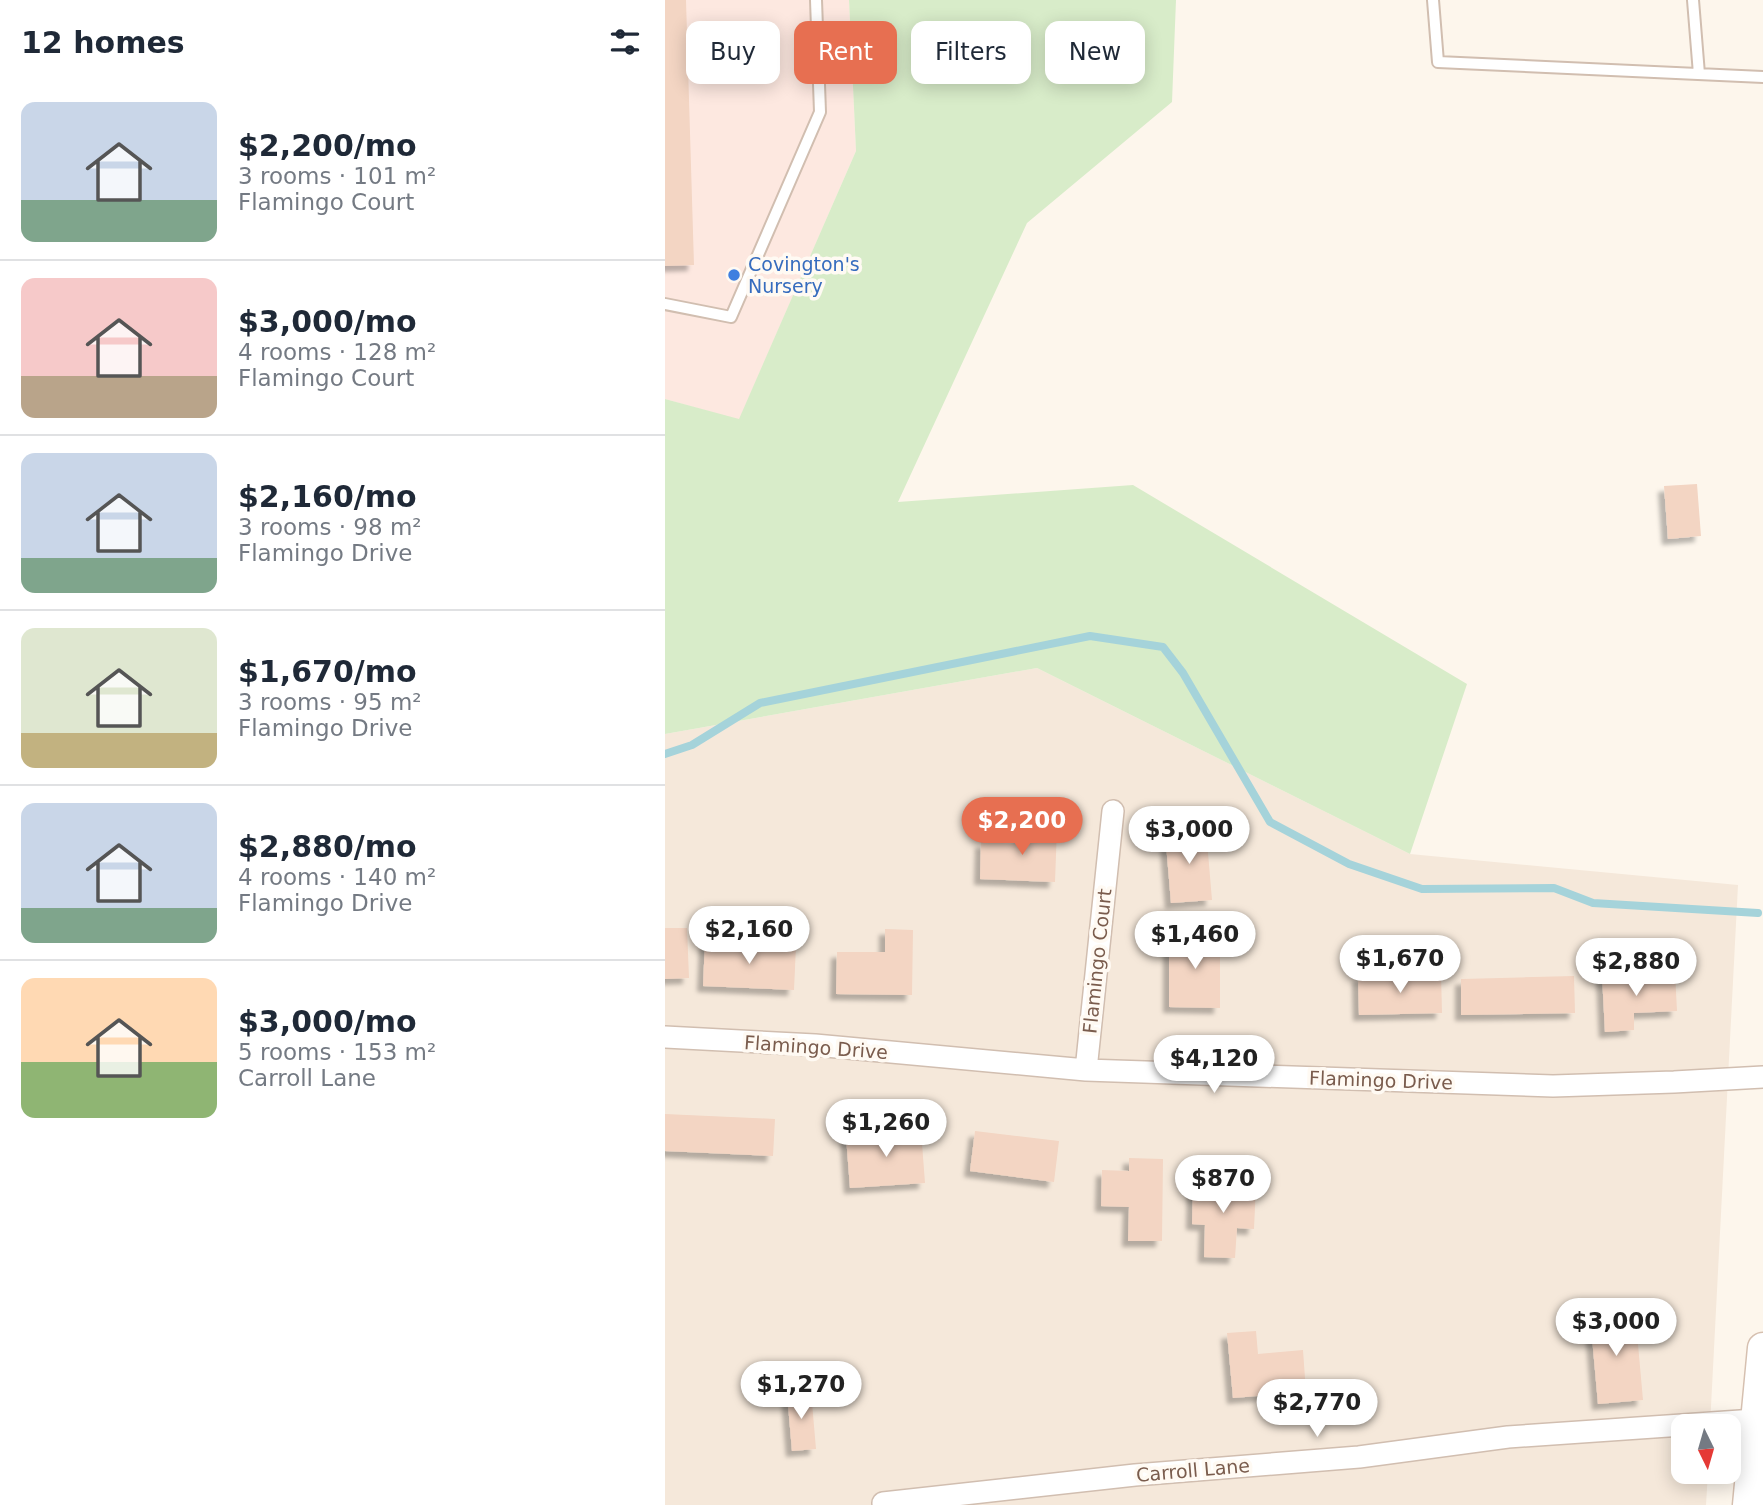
<!DOCTYPE html>
<meta charset="utf-8">
<style>
:root{--surface:#fff;--page:#f6f6f7;--text:#1f2937;--muted:#747a83;--line:#e0e1e3;--accent:#e76f51}
body{margin:0;font-family:"DejaVu Sans",sans-serif;background:var(--page);color:var(--text);height:100vh;display:flex;flex-direction:column;font-size:26px;white-space:nowrap}
*{box-sizing:border-box;margin:0}
p{font-size:23px;color:var(--muted)}
.icon{flex:none;width:38px;height:38px;fill:none;stroke:currentColor;stroke-width:2;stroke-linecap:round;stroke-linejoin:round}
.map{position:relative;flex:1;overflow:hidden}
.side{display:flex;flex-direction:column;background:var(--surface);width:665px}
.side>*{flex:none}
.hud{position:absolute;left:21px;top:21px;width:665px;height:63px;display:flex;gap:14px}
.needle{width:46px;rotate:175deg}
.fabs{position:absolute;left:1006px;top:1414px;display:grid;gap:14px}
.fabs a{display:grid;place-items:center;width:70px;height:70px;border-radius:14px;background:var(--surface);box-shadow:0 4px 18px #0003;font-size:35px}
.price{position:absolute;translate:-50% -60px;padding:0 16px;border-radius:24px;background:#fff;color:#222;font-size:23px;line-height:46px;filter:drop-shadow(0 2px 4px #0008)}
.price::after{content:'';position:absolute;left:50%;top:42px;width:21px;height:16px;margin-left:-10px;background:inherit;clip-path:polygon(0 0,100% 0,50% 100%)}
.price.on{background:var(--accent);color:#fff}
ul{padding:0;list-style:none}
li{display:flex;align-items:center;gap:21px;height:175px;padding:0 21px}
li+li{border-top:2px solid var(--line)}
li span{display:grid;place-items:center;flex:none;width:196px;height:140px;border-radius:14px;color:#555}
li>.icon{margin-inline-start:auto}
span .icon{width:84px;height:84px;fill:#fffc;stroke-width:1}
li b{font-size:30px}
h2{display:flex;justify-content:space-between;align-items:center;height:84px;padding:0 21px;font-size:30px}
.chip{padding:0 24px;border-radius:14px;background:var(--surface);box-shadow:0 4px 18px #0003;font-size:24px;line-height:63px}
.chip.on{background:var(--accent);color:#fff}
main{display:flex;flex:1;min-height:0}
.map>svg:first-child{display:block}
</style>
<main>
<section class="side">
<h2>12 homes<svg class="icon" aria-label="filters" viewBox="0 0 24 24"><path d="M4 7h16M4 17h16"/><circle cx="9" cy="7" r="2"/><circle cx="15" cy="17" r="2"/></svg></h2>
<ul>
<li><span style="background:linear-gradient(#c9d6e8 70%,#7fa58c 0)"><svg class="icon" aria-label="home" viewBox="0 0 24 24"><path d="M3 11l9-7 9 7M6 9v11h12V9"/></svg></span><div><b>$2,200/mo</b><p>3 rooms · 101 m²</p><p>Flamingo Court</p></div></li>
<li><span style="background:linear-gradient(#f6c9c9 70%,#b9a48a 0)"><svg class="icon" aria-label="home" viewBox="0 0 24 24"><path d="M3 11l9-7 9 7M6 9v11h12V9"/></svg></span><div><b>$3,000/mo</b><p>4 rooms · 128 m²</p><p>Flamingo Court</p></div></li>
<li><span style="background:linear-gradient(#c9d6e8 75%,#7fa58c 0)"><svg class="icon" aria-label="home" viewBox="0 0 24 24"><path d="M3 11l9-7 9 7M6 9v11h12V9"/></svg></span><div><b>$2,160/mo</b><p>3 rooms · 98 m²</p><p>Flamingo Drive</p></div></li>
<li><span style="background:linear-gradient(#dfe7d0 75%,#c2b280 0)"><svg class="icon" aria-label="home" viewBox="0 0 24 24"><path d="M3 11l9-7 9 7M6 9v11h12V9"/></svg></span><div><b>$1,670/mo</b><p>3 rooms · 95 m²</p><p>Flamingo Drive</p></div></li>
<li><span style="background:linear-gradient(#c9d6e8 75%,#7fa58c 0)"><svg class="icon" aria-label="home" viewBox="0 0 24 24"><path d="M3 11l9-7 9 7M6 9v11h12V9"/></svg></span><div><b>$2,880/mo</b><p>4 rooms · 140 m²</p><p>Flamingo Drive</p></div></li>
<li><span style="background:linear-gradient(#ffd9b3 60%,#8fb573 0)"><svg class="icon" aria-label="home" viewBox="0 0 24 24"><path d="M3 11l9-7 9 7M6 9v11h12V9"/></svg></span><div><b>$3,000/mo</b><p>5 rooms · 153 m²</p><p>Carroll Lane</p></div></li>
</ul>
</section>
<div class="map">
<svg width="1098" height="1505" viewBox="0 0 1098 1505">
<defs>
<filter id="shadow"><feDropShadow dx="-6" dy="6" stdDeviation="2" flood-color="#0004"/></filter>
</defs>
<rect width="100%" height="100%" fill="#fdf6ec"/>
<path fill="#f5e8da" d="M372 668 745 854 1073 885 1045 1426H1018V1472H1043L1041 1505H0V734Z"/>
<path fill="#fde8e0" d="M0 0H184L191 151 74 420 0 399Z"/>
<path fill="#d8ecc9" d="M184 0H511L507 102 362 223 233 502 468 485 802 684 745 854 372 668 0 734V399L74 419 191 151Z"/>
<g fill="none" stroke-linecap="round" stroke-linejoin="round">
<path stroke="#a5d3da" stroke-width="8" d="M0 754 27 745 95 703 425 636 498 647 518 673 605 822 684 864 757 889 889 888 928 903 1093 913"/>
</g>
<path fill="#f3d5c3" filter="url(#shadow)" d="M0 0H21L29 265 0 266Z
M1032 484 1036 536 1003 539 999 486Z
M356 827 392 828 390 882 315 879 316 842 356 844Z
M541 829 547 900 506 903 500 832Z
M0 928H22L24 978 0 979Z
M220 929 248 930 247 995 171 994 172 952H220Z
M504 935H555V1008L504 1007Z
M40 942 131 946 129 990 38 986Z
M1010 972 1012 1011 969 1013V1030L940 1032 937 975Z
M776 974 777 1013 694 1015 693 976Z
M909 976 910 1013 796 1015V979Z
M0 1114 110 1119 108 1156 0 1151Z
M256 1130 260 1183 185 1188 181 1136Z
M310 1131 394 1141 389 1182 305 1171Z
M464 1158 498 1159 497 1241H463L464 1207 436 1206 437 1170 464 1171Z
M528 1183 591 1185 589 1229 572 1228 570 1258 539 1257 540 1225 527 1224Z
M970 1311 978 1400 933 1404 925 1315Z
M591 1331 593 1354 638 1350 641 1392 568 1398 562 1333Z
M146 1391 151 1449 127 1451 122 1393Z"/>
<g fill="none" stroke-linecap="round" stroke-linejoin="round">
<defs>
<path id="service" d="M768 0 773 62 1098 77
M1028 0 1034 74
M0 304 66 317 155 112 151 0"/>
<path id="minor" d="M0 1037 150 1045 421 1070 888 1086 1009 1082 1098 1077
M421 1070 448 811
M218 1503 470 1475 694 1457 843 1437 1090 1420"/>
<path id="secondary" d="M1083 1505 1098 1348"/>
</defs>
<use href="#service" stroke="#d1beb0" stroke-width="14"/>
<use href="#minor" stroke="#d1beb0" stroke-width="24"/>
<use href="#secondary" stroke="#d6c0b0" stroke-width="33"/>
<use href="#service" stroke="#fff" stroke-width="10"/>
<use href="#minor" stroke="#fff" stroke-width="21"/>
<use href="#secondary" stroke="#fff" stroke-width="30"/>
</g>
<circle fill="#3f7fe0" stroke="#fffaf3" stroke-width="2.5" cx="69" cy="275" r="7"/>
<g text-anchor="middle" stroke-width="7" stroke-linejoin="round" paint-order="stroke">
<g font-size="19" fill="#366cbe" stroke="#fffaf3" text-anchor="start">
<text x="83" y="271">Covington's<tspan x="83" dy="22">Nursery</tspan></text>
</g>
<g font-size="19" fill="#7a5c4d" stroke="#fffaf3">
<text transform="translate(432 961) rotate(-84)" y="7">Flamingo Court</text>
<text transform="translate(151 1047) rotate(4)" y="7">Flamingo Drive</text>
<text transform="translate(716 1080) rotate(2)" y="7">Flamingo Drive</text>
<text transform="translate(528 1470) rotate(-5)" y="7">Carroll Lane</text>
</g>
</g>
</svg>
<div class="fabs">
<a><svg class="needle" viewBox="-14 -14 28 28"><path d="M0-13l5 13h-10z" fill="#e53935"/><path d="M0 13l5-13h-10z" fill="#747a83"/></svg></a>
</div>
<b class="price on" style="left:357px;top:857px">$2,200</b>
<b class="price" style="left:524px;top:866px">$3,000</b>
<b class="price" style="left:84px;top:966px">$2,160</b>
<b class="price" style="left:530px;top:971px">$1,460</b>
<b class="price" style="left:735px;top:995px">$1,670</b>
<b class="price" style="left:971px;top:998px">$2,880</b>
<b class="price" style="left:549px;top:1095px">$4,120</b>
<b class="price" style="left:221px;top:1159px">$1,260</b>
<b class="price" style="left:558px;top:1215px">$870</b>
<b class="price" style="left:951px;top:1358px">$3,000</b>
<b class="price" style="left:136px;top:1421px">$1,270</b>
<b class="price" style="left:652px;top:1439px">$2,770</b>
<div class="hud">
<a class="chip">Buy</a>
<a class="chip on">Rent</a>
<a class="chip">Filters</a>
<a class="chip">New</a>
</div>
</div>
</main>
